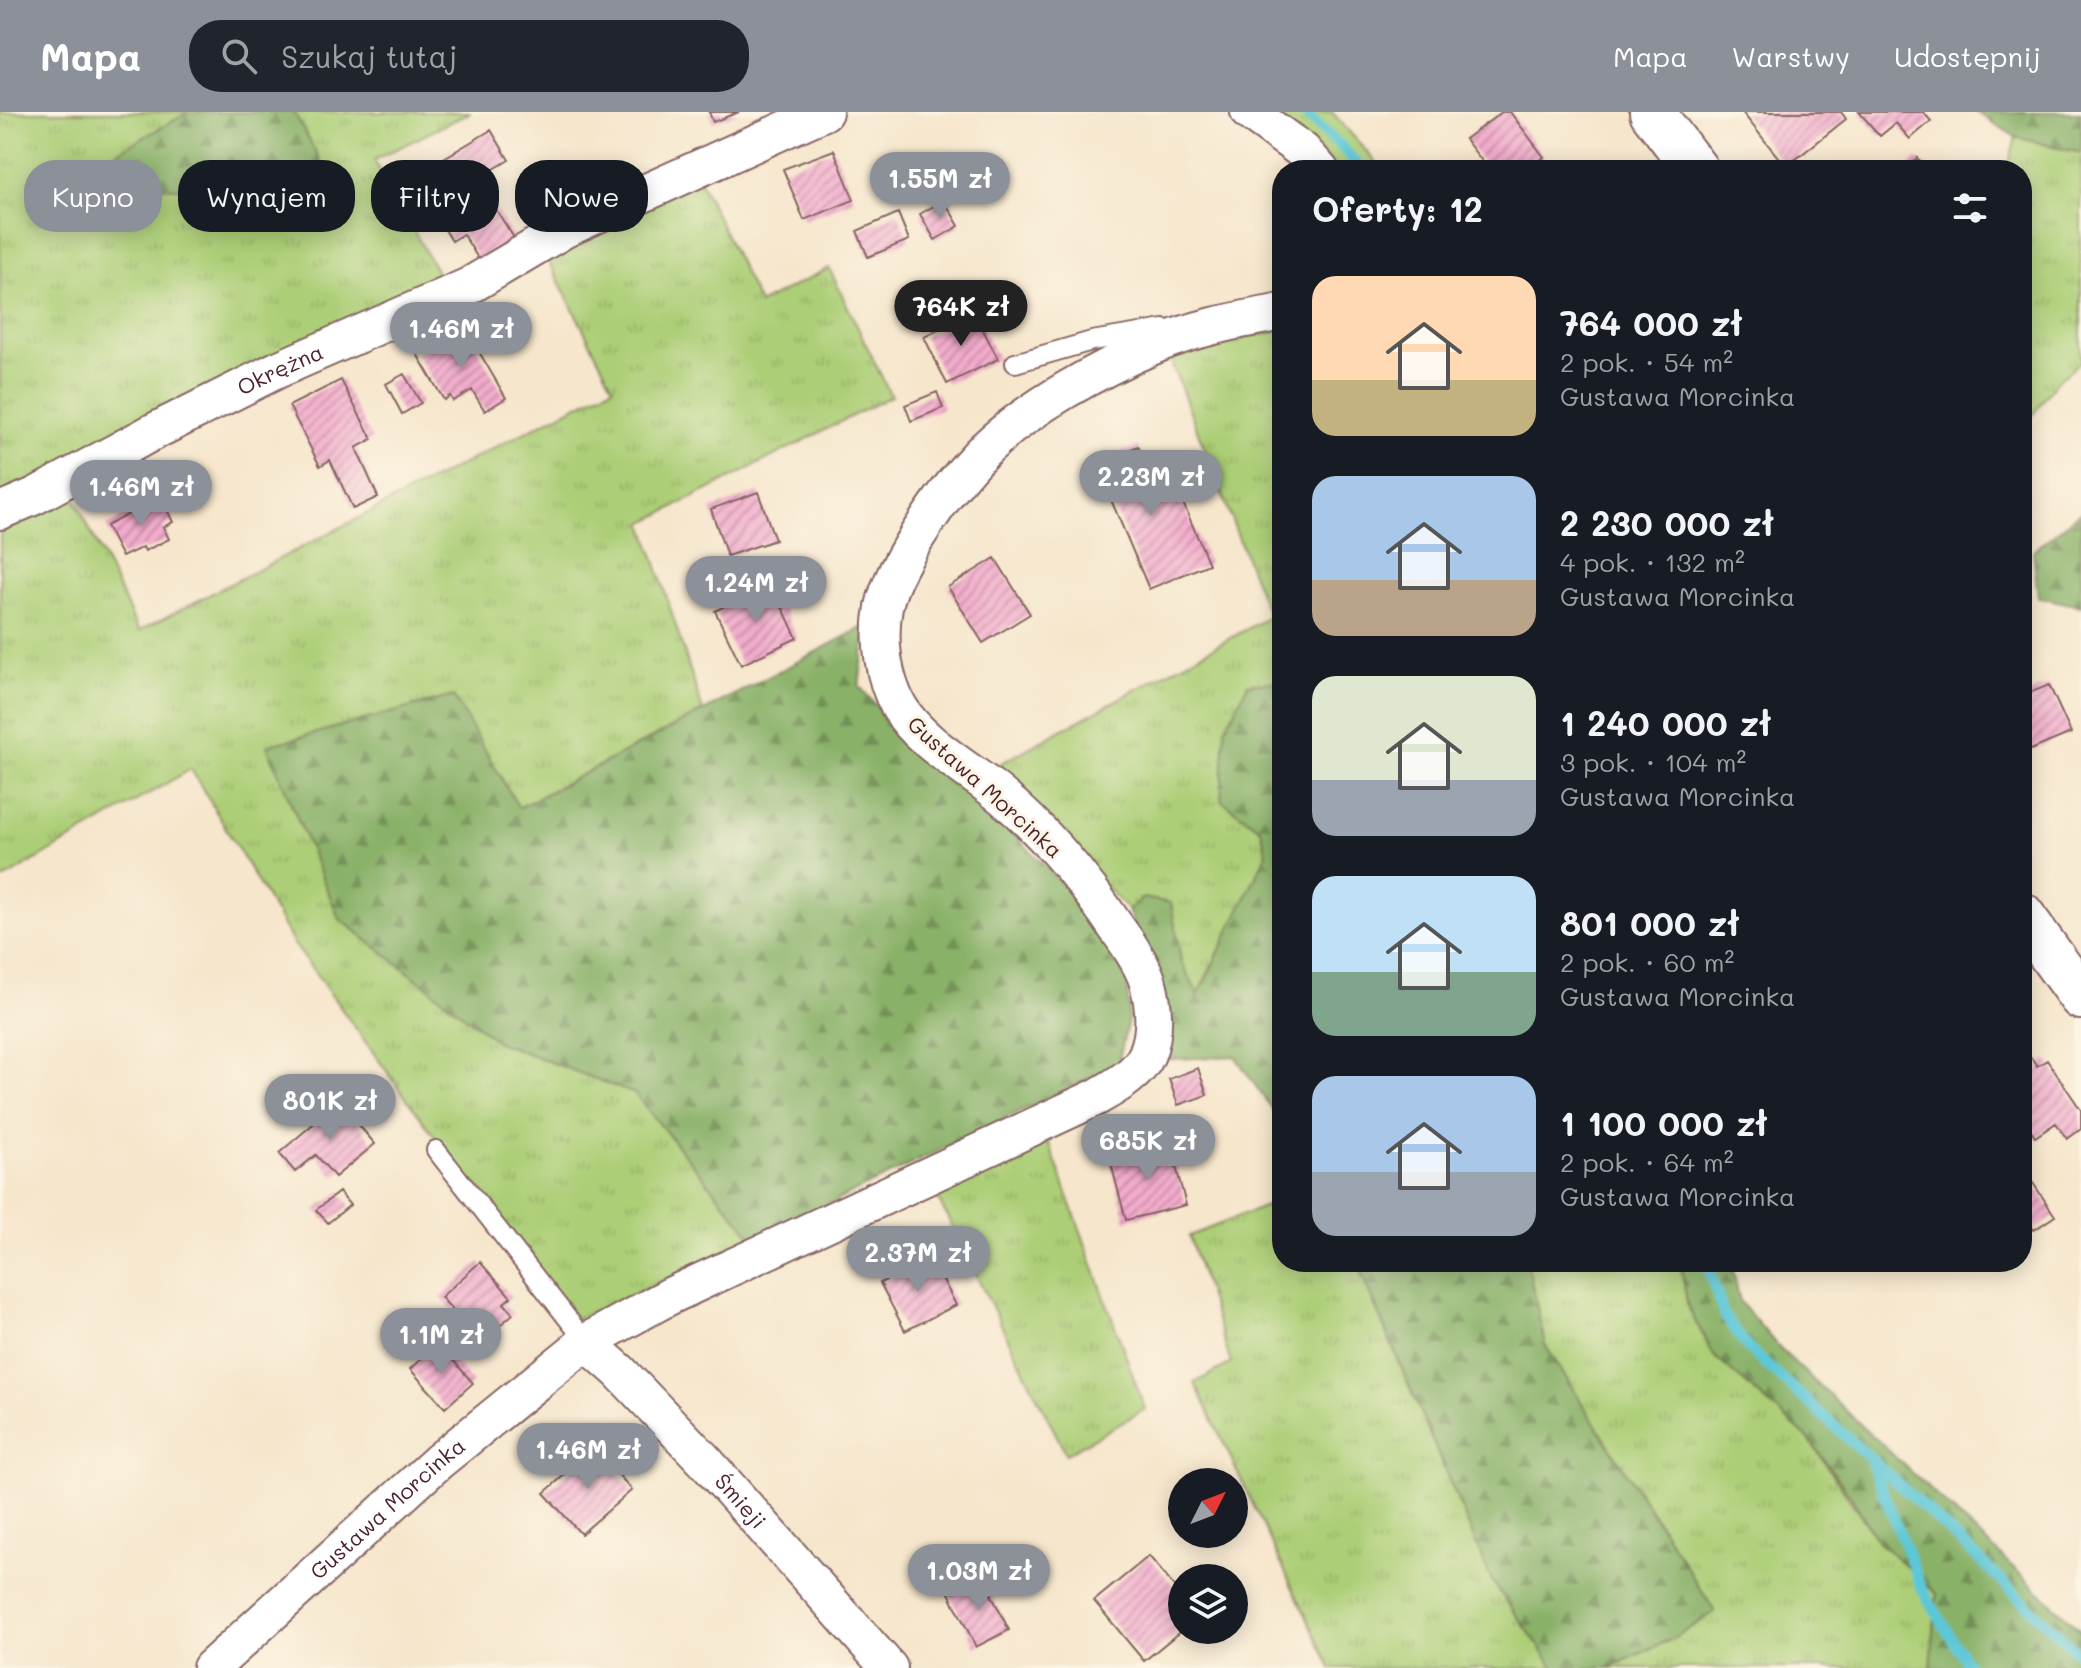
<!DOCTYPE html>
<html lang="pl">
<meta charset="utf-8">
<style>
:root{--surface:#171b24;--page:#20242c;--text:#f1f3f6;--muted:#9ea1a6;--accent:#8c9099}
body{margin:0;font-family:Mali,sans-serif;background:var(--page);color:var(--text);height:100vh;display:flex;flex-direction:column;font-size:30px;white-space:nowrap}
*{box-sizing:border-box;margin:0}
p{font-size:26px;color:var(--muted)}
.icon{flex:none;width:44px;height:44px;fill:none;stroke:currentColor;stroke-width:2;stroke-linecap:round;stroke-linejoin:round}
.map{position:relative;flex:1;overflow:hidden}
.sheet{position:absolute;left:1272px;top:48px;width:760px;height:1112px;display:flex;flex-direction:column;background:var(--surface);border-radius:32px;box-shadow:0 4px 20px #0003}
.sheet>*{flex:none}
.hud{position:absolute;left:24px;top:48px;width:760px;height:72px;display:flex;gap:16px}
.needle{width:52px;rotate:48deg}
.fabs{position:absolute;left:1168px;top:1356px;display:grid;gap:16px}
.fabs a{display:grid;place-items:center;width:80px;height:80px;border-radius:50%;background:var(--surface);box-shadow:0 4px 20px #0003;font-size:40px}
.price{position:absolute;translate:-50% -68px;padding:0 18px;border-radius:28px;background:var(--accent);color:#fff;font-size:26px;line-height:52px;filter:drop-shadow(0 2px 4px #0008)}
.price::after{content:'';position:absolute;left:50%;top:48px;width:24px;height:18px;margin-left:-12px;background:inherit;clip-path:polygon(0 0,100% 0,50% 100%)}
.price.selected{background:#222;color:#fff}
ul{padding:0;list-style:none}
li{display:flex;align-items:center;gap:24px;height:200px;padding:0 40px}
li span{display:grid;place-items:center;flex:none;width:224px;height:160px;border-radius:24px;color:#555}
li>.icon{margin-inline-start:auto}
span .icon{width:96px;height:96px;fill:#fffc;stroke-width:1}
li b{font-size:34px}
h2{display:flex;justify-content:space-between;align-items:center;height:96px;padding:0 40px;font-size:34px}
.tag{padding:0 28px;border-radius:32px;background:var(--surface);box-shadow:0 4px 20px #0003;font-size:28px;line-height:72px}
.tag.selected{background:var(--accent);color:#fff}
header{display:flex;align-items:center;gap:48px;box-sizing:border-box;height:112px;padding:0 40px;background:var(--accent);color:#fff}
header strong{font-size:38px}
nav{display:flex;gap:44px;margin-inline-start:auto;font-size:28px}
.search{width:560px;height:72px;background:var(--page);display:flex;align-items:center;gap:20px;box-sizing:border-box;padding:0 28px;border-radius:32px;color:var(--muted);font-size:30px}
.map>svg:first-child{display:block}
</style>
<header>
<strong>Mapa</strong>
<div class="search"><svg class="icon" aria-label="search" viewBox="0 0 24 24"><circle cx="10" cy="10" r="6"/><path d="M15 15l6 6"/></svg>Szukaj tutaj</div>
<nav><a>Mapa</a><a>Warstwy</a><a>Udostępnij</a></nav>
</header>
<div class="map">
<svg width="2081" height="1556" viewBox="0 0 2081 1556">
<defs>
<pattern id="grass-tufts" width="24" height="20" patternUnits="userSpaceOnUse" patternTransform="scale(2)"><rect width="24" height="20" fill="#acce76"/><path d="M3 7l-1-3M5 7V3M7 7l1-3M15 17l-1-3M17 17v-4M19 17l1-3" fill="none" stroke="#96b066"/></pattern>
<pattern id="forest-firs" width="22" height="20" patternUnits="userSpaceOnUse" patternTransform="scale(2)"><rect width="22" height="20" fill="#89b167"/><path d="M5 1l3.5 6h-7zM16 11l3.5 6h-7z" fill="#728f55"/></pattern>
<pattern id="building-hatch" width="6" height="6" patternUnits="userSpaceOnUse" patternTransform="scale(2)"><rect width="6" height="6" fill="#f2accc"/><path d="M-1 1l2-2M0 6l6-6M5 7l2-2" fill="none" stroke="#c68ba6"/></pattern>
</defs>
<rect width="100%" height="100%" fill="#fcf5e5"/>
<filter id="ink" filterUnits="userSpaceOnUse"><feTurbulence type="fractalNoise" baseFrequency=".0125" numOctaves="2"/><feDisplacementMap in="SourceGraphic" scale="16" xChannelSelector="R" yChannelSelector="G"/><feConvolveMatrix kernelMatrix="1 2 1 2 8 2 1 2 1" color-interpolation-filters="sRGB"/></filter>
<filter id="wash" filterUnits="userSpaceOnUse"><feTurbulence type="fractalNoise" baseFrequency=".006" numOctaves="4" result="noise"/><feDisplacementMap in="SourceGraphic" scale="32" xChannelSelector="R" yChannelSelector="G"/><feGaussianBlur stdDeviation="1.8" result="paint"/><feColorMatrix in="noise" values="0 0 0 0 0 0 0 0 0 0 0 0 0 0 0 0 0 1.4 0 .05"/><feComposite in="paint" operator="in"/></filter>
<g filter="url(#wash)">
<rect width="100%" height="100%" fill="#f6e6cc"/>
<path fill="url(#grass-tufts)" stroke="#7b7650" stroke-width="2" d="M0 0H471L374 48 446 176 0 384Z
M1266 0H1332L1383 58H1338L1311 29Z
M2016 25 2081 41V250L2056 270 2022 318V58H2007Z
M699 67 759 192 829 156 891 284 643 411 703 599 518 696 498 930 635 982 755 1128 570 1210 294 832 191 657 0 769V412L72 381 139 519 613 275 548 148Z
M1282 218V569L1247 572 1261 717 1267 742 1197 884 1181 849 1170 791 1143 786 1128 798 992 656 1269 505 1170 247 1220 230Z
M1046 1023 1145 1297 1066 1342 934 1079Z
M1282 1088V1150H1356L1492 1469 1555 1556H1331L1195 1271 1231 1251 1189 1124Z
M1527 1150H1680L1688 1195 1714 1244 1808 1326 1878 1429 1937 1482 1931 1556H1608L1672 1527 1715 1500 1545 1233Z"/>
<path fill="url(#forest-firs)" stroke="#6a6849" stroke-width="2" d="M189 0H294L343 90 291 81 235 82 181 76 130 75 83 59Z
M1976 0H2081V41L2016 25Z
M2081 400V494L2038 485 2033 439Z
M867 513 859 574 906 628 996 703 1061 771 1108 833 1127 870 1129 904 1118 952 755 1128 635 982 498 930 339 806 267 634 453 584 519 696Z
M1282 569V1012L1235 944 1159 948 1151 857 1128 798 1143 786 1171 791 1181 849 1198 883 1267 742 1261 717 1221 688 1225 617 1248 572Z
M1357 1150H1527L1545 1233 1715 1500 1672 1527 1608 1556H1555L1492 1469Z
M1680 1150H1731L1740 1190 1780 1237 2081 1519V1556H1931L1937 1482 1878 1429 1851 1385 1808 1326 1714 1244 1688 1195Z"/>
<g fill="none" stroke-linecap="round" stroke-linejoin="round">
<path stroke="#5cc7d7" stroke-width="11" d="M1303 0 1340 33 1362 58
M1706 1150 1724 1203 1748 1236 1915 1387 2081 1544
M1872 1352 1923 1479 1970 1556"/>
</g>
<g id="blocks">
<path fill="url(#building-hatch)" d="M709 0H739L713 10Z
M1502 0H1510L1544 45 1527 58H1489L1465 27Z
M1742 0H1841L1846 7 1786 55Z
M1859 0H1923L1931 9 1910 27 1896 11 1880 24Z
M491 18 509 48 462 76 444 46Z
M834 38 854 88 804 108 783 57Z
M1917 46 1929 58H1905Z
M485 80 519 134 484 156 463 122 452 129 439 108Z
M944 88 959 114 935 128 920 102Z
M898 101 909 128 868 145 857 119Z
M974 200 998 247 947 272 924 225Z
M464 214 506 286 485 299 472 278 453 289 450 284 444 288 417 242Z
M404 262 421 291 402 302 386 272Z
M341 268 372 327 356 336 378 385 353 397 330 348 320 354 289 294Z
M937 280 943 296 911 309 905 293Z
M1138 334 1151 365 1169 358 1209 452 1149 477 1109 383 1104 385 1091 354Z
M758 380 775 428 727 444 711 397Z
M161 385 173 410 163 415 169 427 145 439 143 435 122 445 106 414Z
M995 446 1030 502 983 531 948 475Z
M771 471 797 526 741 553 715 499Z
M2049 573 2071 621 2026 640 2022 631V584Z
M2030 944 2037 954 2047 948 2081 998V1017L2067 1027 2056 1011 2035 1025 2022 1006V950Z
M1198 956 1207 983 1178 993 1169 967Z
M339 990 375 1032 335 1065 316 1043 295 1060 279 1041Z
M1170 1032 1186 1093 1126 1108 1110 1048Z
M2033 1071 2055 1104 2034 1118 2022 1099V1078Z
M339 1080 350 1093 328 1111 316 1098Z
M931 1145 956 1193 905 1219 880 1171Z
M480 1150 511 1185 504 1191 513 1202 489 1223 480 1213 472 1221 441 1185Z
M438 1231 473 1271 445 1296 410 1257Z
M595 1336 632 1378 581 1422 544 1381Z
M1149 1444 1182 1484V1518L1144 1549 1094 1489Z
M982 1464 1009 1518 976 1535 949 1481Z"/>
</g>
</g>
<g filter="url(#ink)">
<use href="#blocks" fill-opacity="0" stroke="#866563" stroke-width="2"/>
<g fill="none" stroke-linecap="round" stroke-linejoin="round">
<defs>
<path id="service" d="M1015 251 1092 229 1164 217
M436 1038 586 1230"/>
<g id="minor">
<path d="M1249 0 1303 39 1320 58"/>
<path id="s1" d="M0 399 35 384 153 320 277 258 469 174 565 117 824 0"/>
<path id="s2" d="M586 1230 619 1259 705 1349 889 1556"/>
<path id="s3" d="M211 1556 439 1349 586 1230 670 1184 1097 985C1114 975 1139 962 1147 942 1156 920 1154 893 1148 871 1143 853 1129 833 1118 818 1084 767 1047 721 999 682 969 657 919 630 899 595 883 566 878 528 884 495 893 450 951 371 984 338 1029 295 1097 258 1153 234 1194 216 1239 208 1282 200"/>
</g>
<path id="tertiary" d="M1652 0 1696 58
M2022 803 2081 885"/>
</defs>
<use href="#service" stroke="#866563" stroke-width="22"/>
<use href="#minor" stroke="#866563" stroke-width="40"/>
<use href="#tertiary" stroke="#866563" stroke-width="48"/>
<use href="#service" stroke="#fff" stroke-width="18"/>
<use href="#minor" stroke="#fff" stroke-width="36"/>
<use href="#tertiary" stroke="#fff" stroke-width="44"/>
</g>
</g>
<g text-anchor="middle" stroke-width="6" stroke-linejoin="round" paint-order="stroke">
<g font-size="22" fill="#4a1f2b" stroke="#fcf5e5">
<text dy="8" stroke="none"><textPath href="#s1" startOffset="314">Okrężna</textPath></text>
<text transform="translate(985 675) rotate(42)" y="8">Gustawa Morcinka</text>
<text dy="8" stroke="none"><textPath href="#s2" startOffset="222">Śmieji</textPath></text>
<text dy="8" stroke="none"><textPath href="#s3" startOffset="238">Gustawa Morcinka</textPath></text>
</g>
</g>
</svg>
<div class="fabs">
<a><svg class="needle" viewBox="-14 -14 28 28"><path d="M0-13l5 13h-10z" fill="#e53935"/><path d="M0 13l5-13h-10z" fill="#9ea1a6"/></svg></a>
<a><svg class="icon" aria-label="layers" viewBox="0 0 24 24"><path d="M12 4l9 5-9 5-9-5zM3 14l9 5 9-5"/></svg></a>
</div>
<b class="price" style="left:940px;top:108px">1.55M zł</b>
<b class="price selected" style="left:961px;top:236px">764K zł</b>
<b class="price" style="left:461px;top:258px">1.46M zł</b>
<b class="price" style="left:1151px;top:406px">2.23M zł</b>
<b class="price" style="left:141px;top:416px">1.46M zł</b>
<b class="price" style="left:756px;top:512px">1.24M zł</b>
<b class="price" style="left:330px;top:1030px">801K zł</b>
<b class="price" style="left:1148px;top:1070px">685K zł</b>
<b class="price" style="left:918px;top:1182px">2.37M zł</b>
<b class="price" style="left:441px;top:1264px">1.1M zł</b>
<b class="price" style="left:588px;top:1379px">1.46M zł</b>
<b class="price" style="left:979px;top:1500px">1.03M zł</b>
<div class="hud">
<a class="tag selected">Kupno</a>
<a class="tag">Wynajem</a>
<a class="tag">Filtry</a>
<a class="tag">Nowe</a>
</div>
<section class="sheet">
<h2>Oferty: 12<svg class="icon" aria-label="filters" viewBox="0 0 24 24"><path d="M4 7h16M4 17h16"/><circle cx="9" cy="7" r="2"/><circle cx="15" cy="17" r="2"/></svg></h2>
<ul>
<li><span style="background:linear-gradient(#ffd9b3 65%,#c2b280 0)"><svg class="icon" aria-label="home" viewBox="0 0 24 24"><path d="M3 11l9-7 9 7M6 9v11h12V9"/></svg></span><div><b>764 000 zł</b><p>2 pok. · 54 m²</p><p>Gustawa Morcinka</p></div></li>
<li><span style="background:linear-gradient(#a9c7e8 65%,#b9a48a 0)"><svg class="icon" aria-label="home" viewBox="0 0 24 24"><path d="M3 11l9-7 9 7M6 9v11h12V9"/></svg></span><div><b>2 230 000 zł</b><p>4 pok. · 132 m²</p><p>Gustawa Morcinka</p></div></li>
<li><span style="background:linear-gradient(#dfe7d0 65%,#9aa5b1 0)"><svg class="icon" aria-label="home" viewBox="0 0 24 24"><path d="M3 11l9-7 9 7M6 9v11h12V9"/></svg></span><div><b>1 240 000 zł</b><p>3 pok. · 104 m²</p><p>Gustawa Morcinka</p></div></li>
<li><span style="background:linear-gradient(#bfe0f5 60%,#7fa58c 0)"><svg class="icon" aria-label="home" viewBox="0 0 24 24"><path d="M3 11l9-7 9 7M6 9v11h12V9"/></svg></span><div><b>801 000 zł</b><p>2 pok. · 60 m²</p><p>Gustawa Morcinka</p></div></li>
<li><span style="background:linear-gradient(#a9c7e8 60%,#9aa5b1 0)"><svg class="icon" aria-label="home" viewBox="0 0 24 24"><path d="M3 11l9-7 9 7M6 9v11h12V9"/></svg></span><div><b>1 100 000 zł</b><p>2 pok. · 64 m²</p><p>Gustawa Morcinka</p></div></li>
</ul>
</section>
</div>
